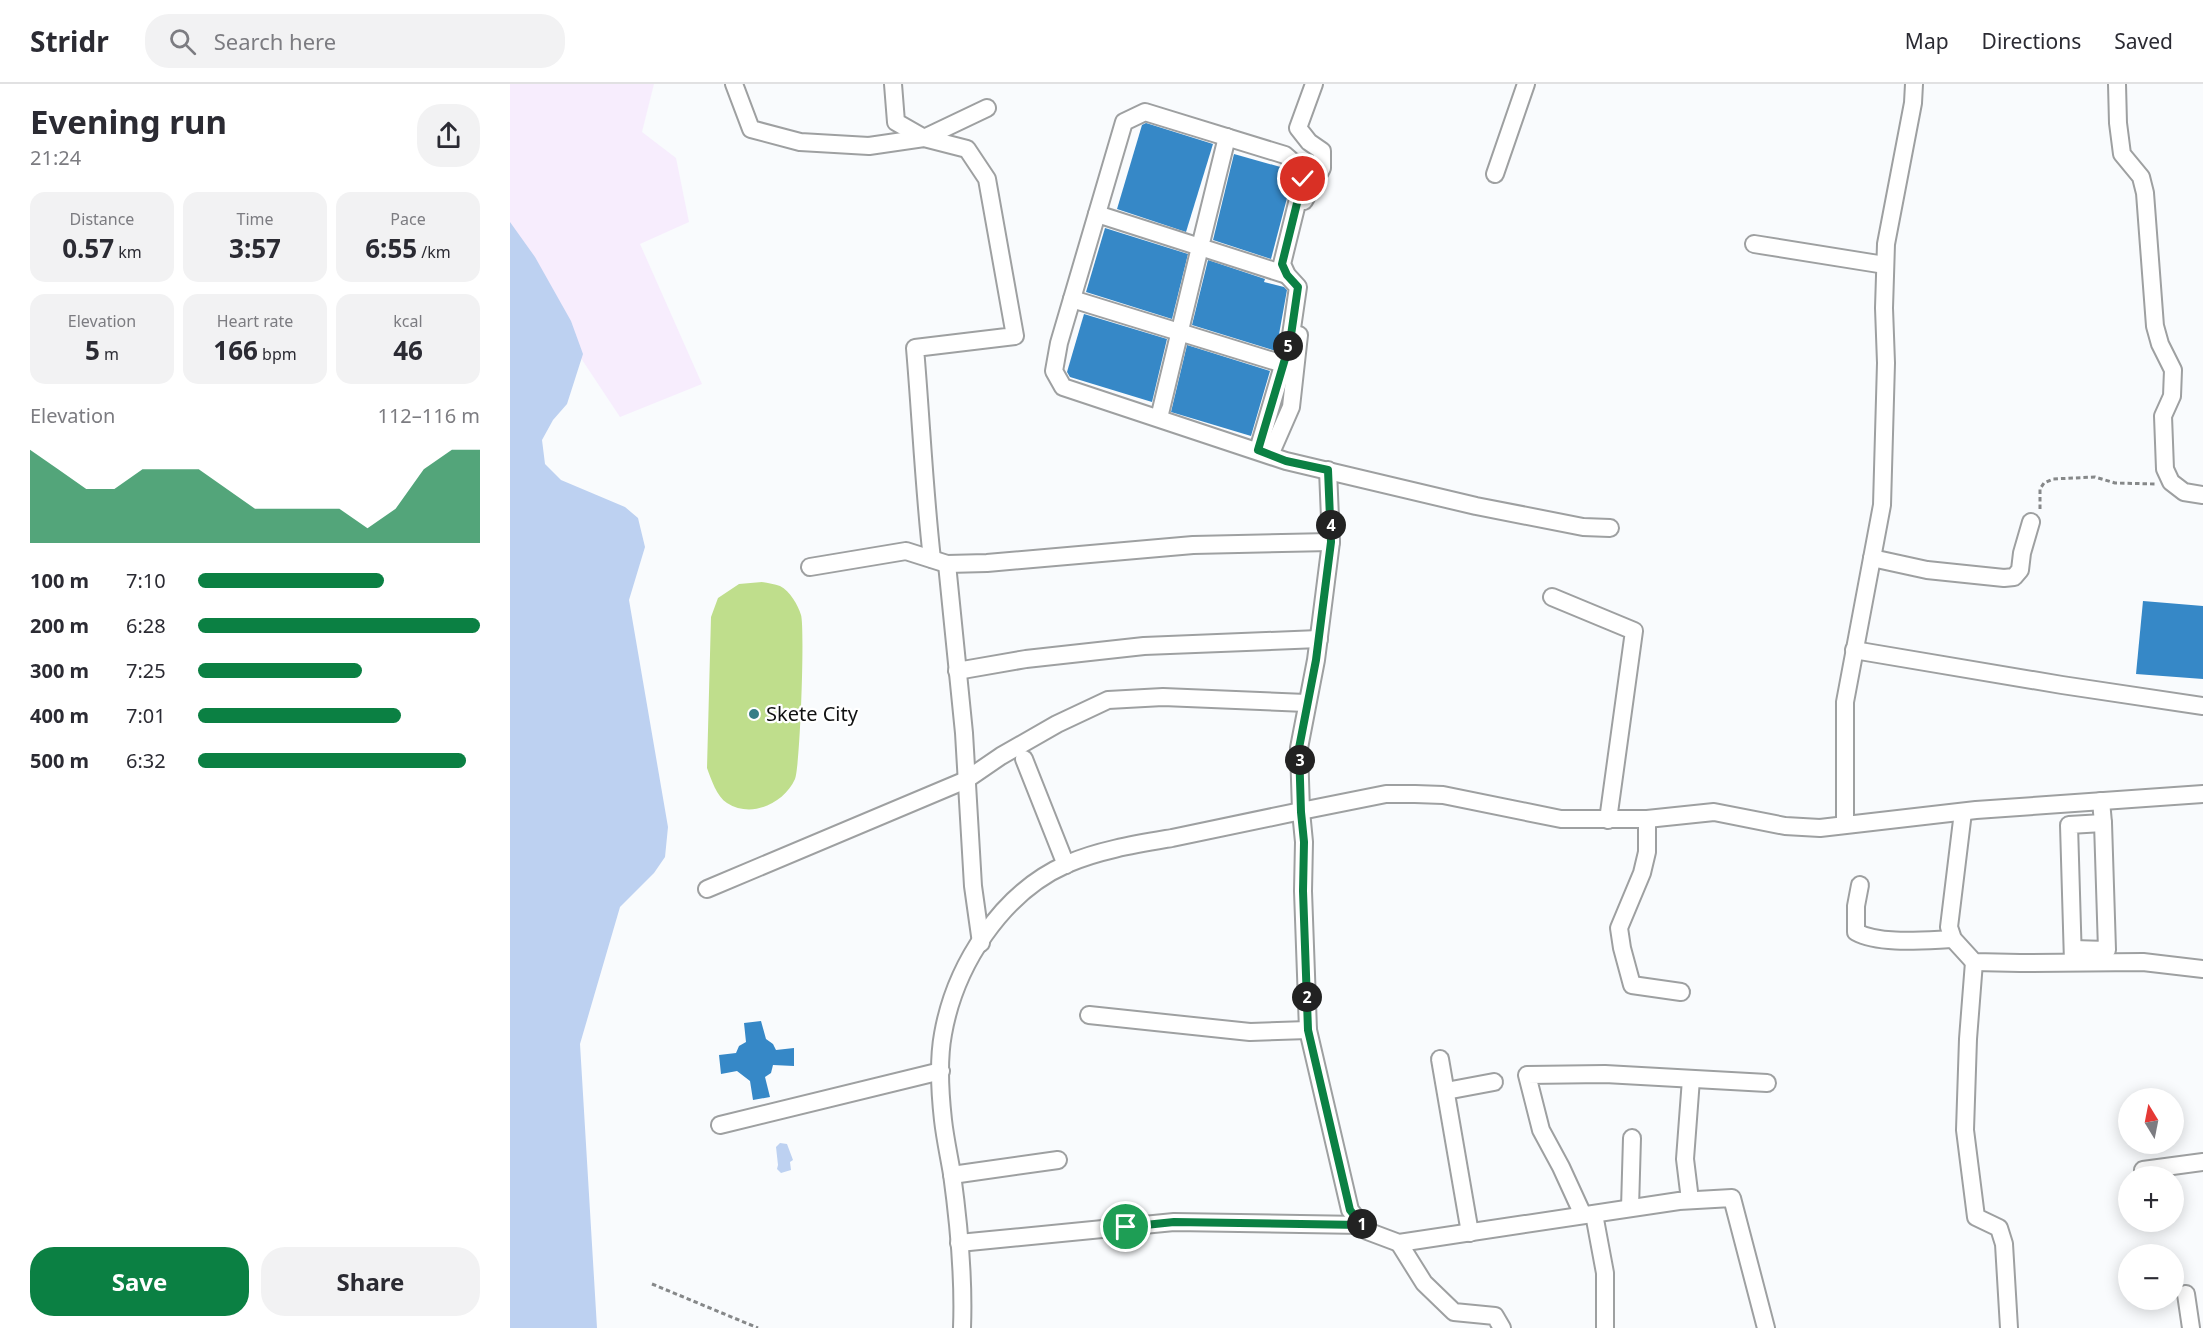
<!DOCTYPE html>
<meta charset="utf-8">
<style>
body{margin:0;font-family:"Noto Sans",sans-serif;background:#f2f2f3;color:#2b2b33;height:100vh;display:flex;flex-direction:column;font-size:22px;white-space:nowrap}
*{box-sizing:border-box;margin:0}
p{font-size:20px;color:#7c7c81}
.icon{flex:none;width:33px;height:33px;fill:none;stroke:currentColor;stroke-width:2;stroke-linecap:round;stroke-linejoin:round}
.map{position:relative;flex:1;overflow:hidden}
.side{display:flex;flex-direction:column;background:#fff;width:510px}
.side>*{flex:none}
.needle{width:39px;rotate:350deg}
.buttons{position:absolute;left:1608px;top:1004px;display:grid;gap:12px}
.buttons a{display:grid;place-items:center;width:66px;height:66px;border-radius:50%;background:#fff;box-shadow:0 3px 15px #0003;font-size:30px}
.pin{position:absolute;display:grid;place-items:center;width:51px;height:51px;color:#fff;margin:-26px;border:3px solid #fff;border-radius:50%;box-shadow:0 2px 6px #0007}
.km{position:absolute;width:30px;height:30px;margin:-15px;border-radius:50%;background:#222;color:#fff;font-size:16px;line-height:30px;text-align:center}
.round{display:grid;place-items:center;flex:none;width:63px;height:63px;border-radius:24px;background:#f2f2f3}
.head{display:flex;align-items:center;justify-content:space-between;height:102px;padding:0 30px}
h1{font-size:33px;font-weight:700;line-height:45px}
.metrics{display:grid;grid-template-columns:repeat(3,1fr);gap:9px;height:102px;padding:6px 30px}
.metrics div{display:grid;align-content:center;border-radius:15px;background:#f2f2f3;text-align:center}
.metrics b{font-size:26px;font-weight:700}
.metrics small{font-size:16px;font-weight:400}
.metrics p{font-size:16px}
.chart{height:168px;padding:12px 30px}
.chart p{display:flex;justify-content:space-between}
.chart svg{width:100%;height:108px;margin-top:6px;fill:#0b8043;opacity:.7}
.primary-button{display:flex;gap:12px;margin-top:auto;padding:12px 30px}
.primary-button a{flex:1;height:69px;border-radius:24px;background:#0b8043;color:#fff;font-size:24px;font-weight:700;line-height:69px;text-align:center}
.primary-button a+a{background:#f2f2f3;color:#2b2b33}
ul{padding:0 30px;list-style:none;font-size:20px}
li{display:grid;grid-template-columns:96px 72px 1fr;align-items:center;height:45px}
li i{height:15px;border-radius:8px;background:#0b8043}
header{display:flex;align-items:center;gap:36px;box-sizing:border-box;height:84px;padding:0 30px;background:#fff;border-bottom:2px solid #e1e1e2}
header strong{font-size:28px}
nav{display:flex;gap:33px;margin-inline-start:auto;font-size:21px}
.search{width:420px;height:54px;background:#f2f2f3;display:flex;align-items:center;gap:15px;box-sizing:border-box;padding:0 21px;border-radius:24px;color:#7c7c81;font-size:22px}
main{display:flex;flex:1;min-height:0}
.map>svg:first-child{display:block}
</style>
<header>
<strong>Stridr</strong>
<div class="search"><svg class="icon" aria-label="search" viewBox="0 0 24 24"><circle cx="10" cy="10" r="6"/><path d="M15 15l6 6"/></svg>Search here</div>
<nav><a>Map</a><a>Directions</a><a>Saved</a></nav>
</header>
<main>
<section class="side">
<div class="head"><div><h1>Evening run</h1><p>21:24</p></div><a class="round"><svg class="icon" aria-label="share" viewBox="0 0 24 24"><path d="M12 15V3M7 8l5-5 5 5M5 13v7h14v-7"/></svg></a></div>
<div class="metrics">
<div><p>Distance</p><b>0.57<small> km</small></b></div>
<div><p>Time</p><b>3:57</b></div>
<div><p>Pace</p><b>6:55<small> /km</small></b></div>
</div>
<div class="metrics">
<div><p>Elevation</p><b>5<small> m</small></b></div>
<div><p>Heart rate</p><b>166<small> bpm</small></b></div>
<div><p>kcal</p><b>46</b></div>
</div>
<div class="chart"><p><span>Elevation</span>112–116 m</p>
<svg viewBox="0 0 160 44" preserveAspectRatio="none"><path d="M0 44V6L10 14L20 22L30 22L40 14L50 14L60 14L70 22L80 30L90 30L100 30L110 30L120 38L130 30L140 14L150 6L160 6V44z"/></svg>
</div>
<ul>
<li><b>100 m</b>7:10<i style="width:66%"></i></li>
<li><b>200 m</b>6:28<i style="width:100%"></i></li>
<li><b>300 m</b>7:25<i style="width:58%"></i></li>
<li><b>400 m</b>7:01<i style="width:72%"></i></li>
<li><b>500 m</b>6:32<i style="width:95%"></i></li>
</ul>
<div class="primary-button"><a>Save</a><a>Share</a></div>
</section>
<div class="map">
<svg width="1693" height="1244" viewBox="0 0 1693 1244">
<rect width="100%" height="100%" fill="#f9fbfd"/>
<polygon fill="#f7edfd" points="0,0 144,0 132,48 166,74 179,138 130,160 192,300 110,333 0,167"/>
<path fill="#bfde8c" d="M252,498c6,1 13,2 18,4 10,5 18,19 21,29 4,13 -1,152 -6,164 -11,24 -43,40 -68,24 -10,-6 -16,-24 -20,-35l4,-151 7,-19 21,-14z"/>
<g fill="#bdd1f1">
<polygon points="0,138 25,173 61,237 73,270 57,320 43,336 32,356 35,380 51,396 115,423 128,434 135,463 119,516 158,743 155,773 144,789 110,823 70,960 87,1244 0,1244"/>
<polygon points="270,1059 277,1060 283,1076 280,1078 281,1086 271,1089 267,1085 268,1081 266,1063"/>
</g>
<g fill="#3688c7">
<polygon points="636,39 703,60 676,148 607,125 632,41"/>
<polygon points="724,70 774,84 780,89 782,95 761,175 703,156"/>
<polygon points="595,144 678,170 662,235 576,208"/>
<polygon points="698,176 755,195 754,198 774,203 777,206 766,267 682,241"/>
<polygon points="574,230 657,255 642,318 560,293 557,288"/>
<polygon points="677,261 760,287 741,352 661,328"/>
<polygon points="1633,517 1693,522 1693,595 1626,590"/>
<polygon points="251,937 256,955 263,960 266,966 284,964 284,982 263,981 261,989 255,993 260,1013 243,1016 240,997 227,987 211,990 209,971 226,969 229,962 236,958 234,939"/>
</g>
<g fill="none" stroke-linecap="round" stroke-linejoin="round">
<g stroke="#9ea0a1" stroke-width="20">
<g id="minor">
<path d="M224,0l17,45 49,13 69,4 55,-8 43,11 20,30 28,157 -100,12c6,70 9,141 17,211"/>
<polyline points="383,0 386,38 414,54 477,24"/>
<polyline points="1607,0 1608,39 1612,70 1631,93 1635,109 1645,242 1650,260 1663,286 1662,312 1653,332 1655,385 1661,398 1674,408 1693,411"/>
<polyline points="717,53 690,163 777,191"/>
<polyline points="985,90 1016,0"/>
<polyline points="794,117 812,84 812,67 799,58 788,44 804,0"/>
<polyline points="587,130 690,163 649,334"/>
<polyline points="1244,160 1375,181"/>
<polyline points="562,215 773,280"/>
<polyline points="748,366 780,258 788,203 777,191 772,180 793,95 789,83 775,71 635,28 614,38 549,259 544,287 553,303 776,377 966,422 1073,443 1100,444"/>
<polyline points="760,371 781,323 789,251"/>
<polyline points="818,386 821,458 806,576 789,664 791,727 876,710 905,710 933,711 1051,735 1137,735 1204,728 1275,742 1310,744 1466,726 1693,710"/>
<polyline points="1362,474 1417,486 1494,494 1504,493 1510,486 1512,469 1521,438"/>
<polyline points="437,480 454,649 463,802 471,859"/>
<polyline points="300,483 396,467 437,480 477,479 683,461 821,458"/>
<polyline points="1042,513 1124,547 1098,736"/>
<polyline points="1344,566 1552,601 1693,622"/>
<polyline points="447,587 516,575 634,562 809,555"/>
<polyline points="514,675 556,781"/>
<polyline points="1453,728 1439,843 1443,855 1464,878 1510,879 1633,878 1693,885"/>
<polyline points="1137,735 1137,768 1132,789 1109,844 1112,864 1122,901 1171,908"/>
<polyline points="1335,740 1335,618 1372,421 1376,279 1374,224 1376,160 1403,19 1404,0"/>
<path d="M1350,801l-4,21v26c24,13 70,8 97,7"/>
<polyline points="197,805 456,696 491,672 547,640 598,616 653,613 796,619"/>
<polyline points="1563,865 1597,866 1593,739"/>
<polyline points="1464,878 1458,955 1455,1046 1466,1133 1489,1144 1494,1160 1499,1244"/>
<polyline points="1563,878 1559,741 1593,739 1591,717"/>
<polyline points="579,931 740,948 798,946"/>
<polyline points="930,975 960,1149"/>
<polyline points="936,1007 984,998"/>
<polyline points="210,1041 431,987"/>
<polyline points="1633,1086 1693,1078"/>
<polyline points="442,1091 548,1076"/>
<polyline points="1180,1116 1175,1075 1181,995"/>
<polyline points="1120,1124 1122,1054"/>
<polyline points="1084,1130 1095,1189 1095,1244"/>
<polyline points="1073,1131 1051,1083 1031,1046 1017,991 1095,990 1257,999"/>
<polyline points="449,1159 664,1138 852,1141"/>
<polyline points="889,1159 914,1199 944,1228 985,1232 992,1244"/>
<polyline points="1676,1210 1681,1244"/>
<path d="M452,1244c2,-51 -3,-103 -10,-154 -3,-18 -7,-36 -9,-54 -3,-27 -5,-59 0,-86 12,-68 58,-141 124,-170 32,-14 70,-20 105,-26 43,-9 86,-18 129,-27l3,31 -1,49 5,139 42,180 17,21 32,12 280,-42 53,-3 34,130"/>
</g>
</g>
<g stroke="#868889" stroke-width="3" stroke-dasharray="4.5 3" stroke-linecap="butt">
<polyline points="1530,425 1530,405 1534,399 1543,395 1585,393 1605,399 1645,400"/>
<polyline points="142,1200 248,1244"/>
</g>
<use href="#minor" stroke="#fff" stroke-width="16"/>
</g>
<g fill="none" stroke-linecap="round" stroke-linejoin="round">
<g stroke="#fff" stroke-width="12">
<polyline id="route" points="616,1143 664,1138 852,1141 840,1126 798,946 793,807 794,758 791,728 789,664 806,576 821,458 818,386 776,377 748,366 780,258 788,203 777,191 772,180 793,95"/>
</g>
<use href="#route" stroke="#0b8043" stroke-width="8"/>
</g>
<circle fill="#367e85" stroke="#fff" stroke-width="2" cx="244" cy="630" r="6"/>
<g text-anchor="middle" stroke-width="4.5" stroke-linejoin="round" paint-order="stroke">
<g font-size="20" fill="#101112" stroke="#fff" text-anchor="start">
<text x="256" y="637">Skete City</text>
</g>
</g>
</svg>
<div class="buttons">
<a><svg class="needle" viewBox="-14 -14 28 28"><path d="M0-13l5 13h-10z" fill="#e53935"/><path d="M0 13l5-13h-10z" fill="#7c7c81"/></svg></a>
<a>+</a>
<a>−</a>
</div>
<div class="pin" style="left:616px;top:1143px;background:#1e9e55"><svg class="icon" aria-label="arrive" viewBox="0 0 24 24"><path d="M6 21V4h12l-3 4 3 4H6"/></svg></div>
<div class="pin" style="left:793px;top:95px;background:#d93025"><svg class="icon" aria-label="check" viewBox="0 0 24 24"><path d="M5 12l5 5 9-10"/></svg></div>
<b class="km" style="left:852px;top:1140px">1</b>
<b class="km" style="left:797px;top:913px">2</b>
<b class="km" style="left:790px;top:676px">3</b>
<b class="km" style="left:821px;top:441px">4</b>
<b class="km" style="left:778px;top:262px">5</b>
</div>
</main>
